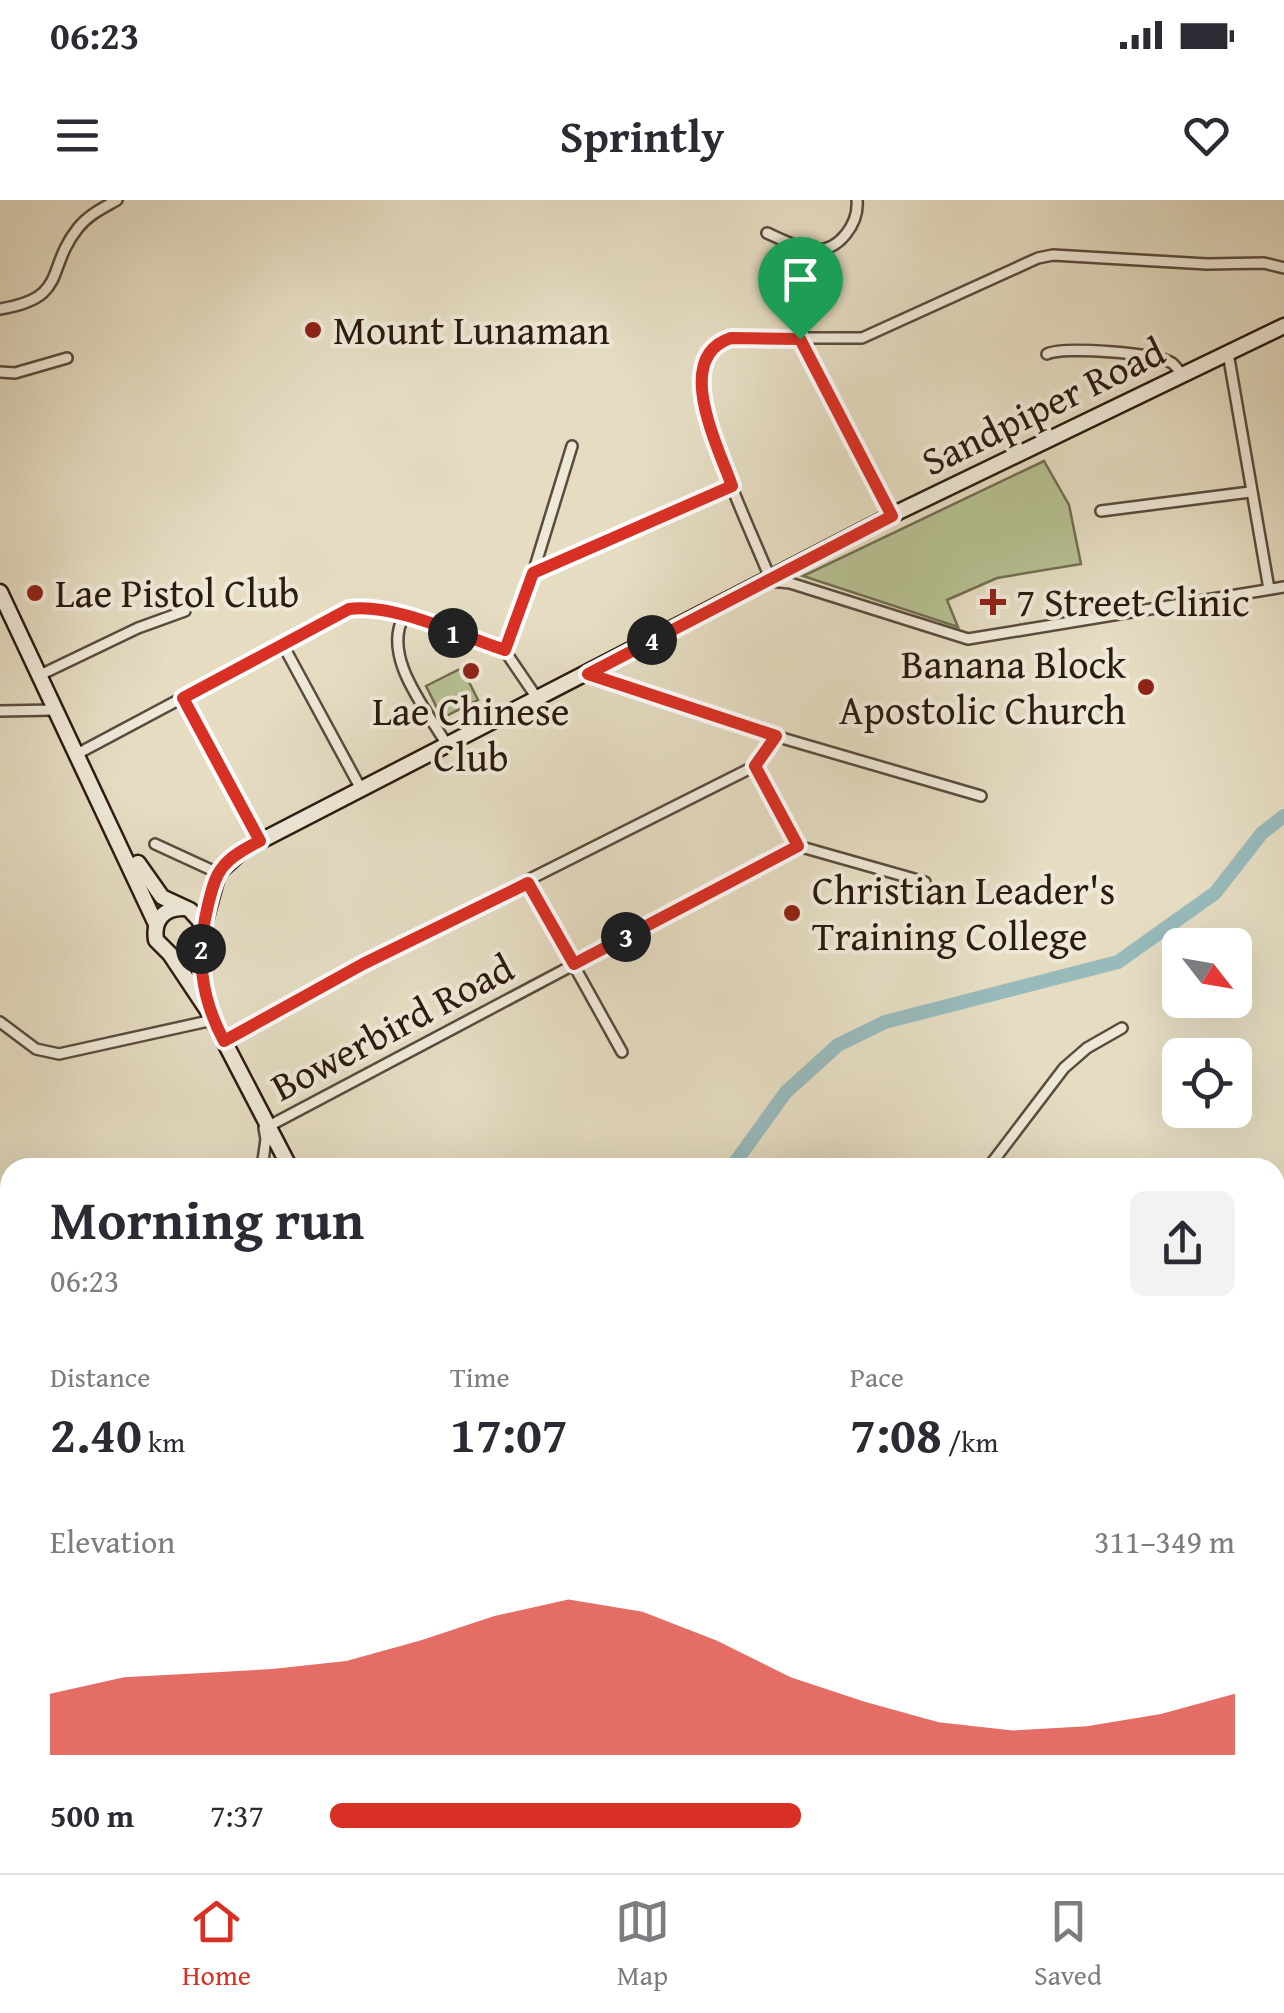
<!DOCTYPE html>
<meta charset="utf-8">
<style>
body{margin:0;font-family:"Gentium Book Plus",serif;background:#f2f2f3;color:#2b2b33;height:100vh;display:flex;flex-direction:column;font-size:38px;white-space:nowrap}
*{box-sizing:border-box;margin:0}
p{font-size:32px;color:#7c7c81}
.icon{flex:none;width:55px;height:55px;fill:none;stroke:currentColor;stroke-width:2;stroke-linecap:round;stroke-linejoin:round}
.map{position:relative;flex:1;overflow:hidden}
.panel{position:absolute;left:0px;top:958px;width:1285px;height:718px;display:flex;flex-direction:column;background:#fff;border-radius:30px 30px 0 0;box-shadow:0 10px 40px #0002}
.panel>*{flex:none}
.needle{width:65px;rotate:121deg}
.buttons{position:absolute;left:1162px;top:728px;display:grid;gap:20px}
.buttons a{display:grid;place-items:center;width:90px;height:90px;border-radius:15px;background:#fff;box-shadow:0 10px 40px #0002;font-size:50px}
.pin{position:absolute;display:grid;place-items:center;width:85px;height:85px;color:#fff;margin:-102px -42px;border-radius:50% 50% 50% 0;rotate:-45deg;box-shadow:0 0 10px #0007}
.pin .icon{rotate:45deg}
.km{position:absolute;width:50px;height:50px;margin:-25px;border-radius:50%;background:#222;color:#fff;font-size:28px;line-height:50px;text-align:center}
.round{display:grid;place-items:center;flex:none;width:105px;height:105px;border-radius:15px;background:#f2f2f3}
.head{display:flex;align-items:center;justify-content:space-between;height:170px;padding:0 50px}
h1{font-size:55px;font-weight:600;line-height:75px}
.figures{display:grid;grid-template-columns:repeat(3,1fr);gap:15px;height:170px;padding:10px 50px}
.figures div{display:grid;align-content:center}
.figures b{font-size:50px;font-weight:600}
.figures small{font-size:28px;font-weight:400}
.figures p{font-size:28px}
.chart{height:280px;padding:20px 50px}
.chart p{display:flex;justify-content:space-between}
.chart svg{width:100%;height:180px;margin-top:10px;fill:#d93025;opacity:.7}
ul{padding:0 50px;list-style:none;font-size:32px}
li{display:grid;grid-template-columns:160px 120px 1fr;align-items:center;height:75px}
li i{height:25px;border-radius:12px;background:#d93025}
.status{display:flex;justify-content:space-between;align-items:center;height:70px;padding:0 50px;background:#fff;direction:ltr}
.status svg{height:28px;fill:currentColor}
header{display:flex;justify-content:space-between;align-items:center;height:130px;padding:0 50px;background:#fff;font-size:45px;font-weight:600}
.tab-bar{display:flex;justify-content:space-around;align-items:center;height:140px;border-top:2px solid #e1e1e2;background:#fff;font-size:28px;color:#7c7c81}
.tab-bar a{display:grid;justify-items:center;gap:5px}
.tab-bar .current{color:#d93025}
.map>svg:first-child{display:block}
</style>
<div class="status"><b>06:23</b><svg viewBox="0 0 49 12"><path d="M0 12V9h3v3zM5 12V6h3v6zM10 12V3h3v9zM15 12V0h3v12zM26 1h20v11H26zM47 4h2v5h-2z"/></svg></div>
<header><svg class="icon" aria-label="menu" viewBox="0 0 24 24"><path d="M4 6h16M4 12h16M4 18h16"/></svg>Sprintly<svg class="icon" aria-label="heart" viewBox="0 0 24 24"><path d="M12 20l-8-8c-3-5 5-10 8-4 3-6 11-1 8 4z"/></svg></header>
<div class="map">
<svg width="1284" height="1673" viewBox="0 0 1284 1673">
<rect width="100%" height="100%" fill="#e5dcc2"/>
<filter id="stains"><feTurbulence type="fractalNoise" baseFrequency=".002" numOctaves="4"/><feColorMatrix values="0 0 0 0 .2 0 0 0 0 .09 0 0 0 0 .02 0 0 0 .5 -.17"/></filter>
<radialGradient id="worn" r=".72"><stop offset=".6" stop-color="#630" stop-opacity="0"/><stop offset="1" stop-color="#630" stop-opacity=".3"/></radialGradient>
<g fill="#b6c092" stroke="#716e51" stroke-width="2.5">
<polygon points="1044,261 1069,305 1081,364 997,378 947,400 958,427 803,376"/>
<polygon points="462,468 478,500 442,518 426,486"/>
</g>
<g fill="none" stroke-linecap="round" stroke-linejoin="round">
<g stroke="#98babb" stroke-width="14">
<polyline points="731,968 786,892 838,845 885,822 1118,762 1215,693 1262,633 1284,616"/>
<polyline points="0,1034 10,1032"/>
</g>
<g stroke="#5a4b3c" stroke-width="14">
<g id="street">
<path d="M767,33c14,6 31,16 47,17 26,1 45,-27 43,-50"/>
<path d="M0,109c69,-11 45,-40 78,-81 10,-13 25,-20 39,-28"/>
<polyline points="801,139 892,315"/>
<polyline points="1228,153 1269,389"/>
<path d="M1047,154c17,-8 109,-1 125,9 4,3 7,8 10,12"/>
<polyline points="0,172 15,173 67,158"/>
<polyline points="1101,311 1250,292"/>
<polyline points="533,373 732,286"/>
<path d="M770,378c-18,-45 -75,-164 -70,-208 2,-17 17,-28 31,-32h131l176,-80 15,-3 154,9 57,-1 20,5"/>
<polyline points="770,381 790,383 968,439 1284,387"/>
<path d="M404,416c-23,41 23,94 43,129"/>
<polyline points="283,445 361,589"/>
<polyline points="505,451 533,373 572,246"/>
<polyline points="588,474 775,536 981,596"/>
<polyline points="38,476 138,428 185,411"/>
<polyline points="183,498 260,641"/>
<polyline points="0,511 54,510"/>
<polyline points="77,554 349,409 374,409 404,416 505,451 537,498"/>
<polyline points="755,566 798,646"/>
<polyline points="155,644 218,673"/>
<polyline points="528,683 622,852"/>
<polyline points="0,822 36,849 59,854 213,820"/>
<polyline points="224,841 363,763 755,566 775,536"/>
<polyline points="269,926 798,646 925,682"/>
<polyline points="262,968 266,939 264,928"/>
<polyline points="988,968 1064,868 1087,848 1122,828"/>
<polyline points="0,1121 10,1128"/>
<polyline points="1275,1151 1284,1151"/>
<polyline points="0,1224 10,1231"/>
<polyline points="0,1271 10,1240"/>
<polyline points="1275,1471 1284,1462"/>
<polyline points="1275,1646 1284,1656"/>
<polyline points="171,1673 173,1665"/>
<polyline points="372,1673 375,1665"/>
<polyline points="802,1673 818,1665"/>
</g>
</g>
<g stroke="#2c1b10" stroke-width="19">
<g id="secondary">
<polyline points="0,392 156,724"/>
<polyline points="138,663 162,697 190,710 200,721 203,734 199,762 208,805"/>
<path d="M183,708c-20,0 -30,13 -27,32l14,14 40,60 80,154"/>
<polyline points="203,728 218,673 243,650 892,315 1284,126"/>
<polyline points="1275,1488 1284,1487"/>
<polyline points="881,1665 885,1673"/>
</g>
</g>
<use href="#street" stroke="#eee8d7" stroke-width="9"/>
<use href="#secondary" stroke="#eee8d7" stroke-width="14"/>
</g>
<g fill="none" stroke-linecap="round" stroke-linejoin="round">
<g stroke="#fff" stroke-width="20">
<path id="route" d="M731,138l69,1 92,177 -304,158 188,62 -21,30 43,80 -224,118 -46,-81 -165,81 -139,77c-24,-45 -28,-86 -16,-136 3,-12 6,-27 14,-37 9,-12 24,-20 38,-27l-77,-143 166,-89c46,-6 112,27 156,41l28,-77 199,-87c-14,-40 -60,-129 -1,-148z"/>
</g>
<use href="#route" stroke="#d93025" stroke-width="12"/>
</g>
<g fill="#8f2418" stroke="#eee8d7" stroke-width="4">
<circle cx="313" cy="130" r="10"/>
<circle cx="35" cy="393" r="10"/>
<path d="M988 387h10v10h10v10h-10v10h-10v-10h-10v-10h10z"/>
<circle cx="471" cy="471" r="10"/>
<circle cx="1146" cy="487" r="10"/>
<circle cx="792" cy="713" r="10"/>
</g>
<g text-anchor="middle" stroke-width="8" stroke-linejoin="round" paint-order="stroke">
<g font-size="40" fill="#2c1b10" stroke="#eee8d7" text-anchor="start">
<text x="333" y="144">Mount Lunaman</text>
<text x="55" y="407">Lae Pistol Club</text>
<text x="1016" y="416">7 Street Clinic</text>
<text x="1126" y="478" text-anchor="end">Banana Block<tspan x="1126" dy="46">Apostolic Church</tspan></text>
<text x="471" y="525" text-anchor="middle">Lae Chinese<tspan x="471" dy="46">Club</tspan></text>
<text x="812" y="704">Christian Leader's<tspan x="812" dy="46">Training College</tspan></text>
</g>
<g font-size="40" fill="#2c1b10" stroke="#eee8d7">
<text transform="translate(1043 206) rotate(-26)" y="14">Sandpiper Road</text>
<text transform="translate(392 827) rotate(-28)" y="14">Bowerbird Road</text>
</g>
</g>
<rect width="100%" height="100%" filter="url(#stains)"/>
<rect width="100%" height="100%" fill="url(#worn)"/>
</svg>
<div class="buttons">
<a><svg class="needle" viewBox="-14 -14 28 28"><path d="M0-13l5 13h-10z" fill="#e53935"/><path d="M0 13l5-13h-10z" fill="#7c7c81"/></svg></a>
<a><svg class="icon" aria-label="locate" viewBox="0 0 24 24"><circle cx="12" cy="12" r="6"/><path d="M12 2v4M12 18v4M2 12h4M18 12h4"/></svg></a>
</div>
<div class="pin" style="left:800px;top:139px;background:#1e9e55"><svg class="icon" aria-label="arrive" viewBox="0 0 24 24"><path d="M6 21V4h12l-3 4 3 4H6"/></svg></div>
<b class="km" style="left:453px;top:433px">1</b>
<b class="km" style="left:201px;top:749px">2</b>
<b class="km" style="left:626px;top:737px">3</b>
<b class="km" style="left:652px;top:440px">4</b>
<section class="panel">
<div class="head"><div><h1>Morning run</h1><p>06:23</p></div><a class="round"><svg class="icon" aria-label="share" viewBox="0 0 24 24"><path d="M12 15V3M7 8l5-5 5 5M5 13v7h14v-7"/></svg></a></div>
<div class="figures">
<div><p>Distance</p><b>2.40<small> km</small></b></div>
<div><p>Time</p><b>17:07</b></div>
<div><p>Pace</p><b>7:08<small> /km</small></b></div>
</div>
<div class="chart"><p><span>Elevation</span>311–349 m</p>
<svg viewBox="0 0 160 44" preserveAspectRatio="none"><path d="M0 44V29L10 25L20 24L30 23L40 21L50 16L60 10L70 6L80 9L90 16L100 25L110 31L120 36L130 38L140 37L150 34L160 29V44z"/></svg>
</div>
<ul>
<li><b>500 m</b>7:37<i style="width:52%"></i></li>
</ul>
</section>
</div>
<nav class="tab-bar">
<a class="current"><svg class="icon" aria-label="home" viewBox="0 0 24 24"><path d="M3 11l9-7 9 7M6 9v11h12V9"/></svg>Home</a>
<a><svg class="icon" aria-label="map" viewBox="0 0 24 24"><path d="M3 6l6-2 6 2 6-2v14l-6 2-6-2-6 2zM9 4v14M15 6v14"/></svg>Map</a>
<a><svg class="icon" aria-label="saved" viewBox="0 0 24 24"><path d="M7 4h10v16l-5-4-5 4z"/></svg>Saved</a>
</nav>
